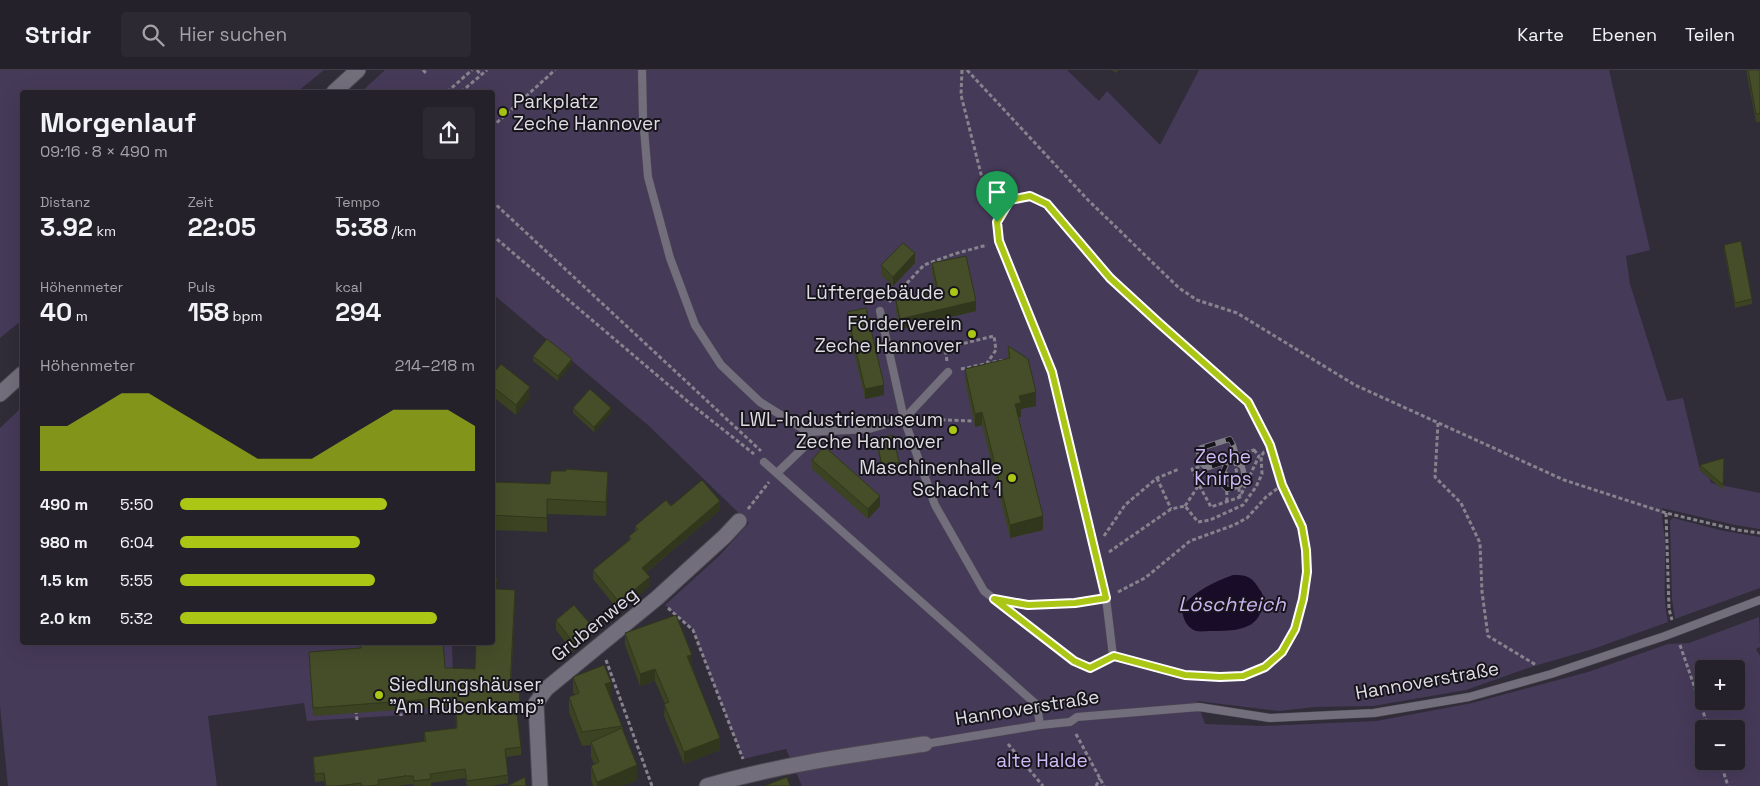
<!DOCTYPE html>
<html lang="de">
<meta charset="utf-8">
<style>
body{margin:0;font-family:"Space Grotesk",sans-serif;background:#2c2932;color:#f1f3f6;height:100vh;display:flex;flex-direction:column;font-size:19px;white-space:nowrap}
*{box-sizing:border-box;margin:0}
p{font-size:16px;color:#a3a3a8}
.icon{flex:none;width:28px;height:28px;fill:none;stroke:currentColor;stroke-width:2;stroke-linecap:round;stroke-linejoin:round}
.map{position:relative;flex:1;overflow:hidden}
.panel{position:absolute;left:20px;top:20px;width:475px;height:555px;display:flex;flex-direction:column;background:#24212a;border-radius:5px;box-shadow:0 5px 20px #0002,0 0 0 1px #413e47}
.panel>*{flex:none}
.controls{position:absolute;left:1695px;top:590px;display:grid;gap:10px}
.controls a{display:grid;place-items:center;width:50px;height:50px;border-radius:5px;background:#24212a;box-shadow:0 5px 20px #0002,0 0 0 1px #413e47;font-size:25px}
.pin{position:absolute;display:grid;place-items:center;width:42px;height:42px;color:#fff;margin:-51px -21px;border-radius:50% 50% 50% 0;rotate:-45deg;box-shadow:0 0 5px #0007}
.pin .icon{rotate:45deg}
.round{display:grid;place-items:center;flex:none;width:52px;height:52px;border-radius:5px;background:#2c2932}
.headline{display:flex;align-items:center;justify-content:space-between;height:85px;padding:0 20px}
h1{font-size:28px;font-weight:800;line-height:38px}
.figures{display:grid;grid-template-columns:repeat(3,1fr);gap:8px;height:85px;padding:5px 20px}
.figures div{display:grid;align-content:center}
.figures b{font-size:25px;font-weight:800}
.figures small{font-size:14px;font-weight:400}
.figures p{font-size:14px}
.chart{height:140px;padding:10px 20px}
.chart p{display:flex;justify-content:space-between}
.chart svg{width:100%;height:90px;margin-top:5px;fill:#abc614;opacity:.7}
ul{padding:0 20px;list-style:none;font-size:16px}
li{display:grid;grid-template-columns:80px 60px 1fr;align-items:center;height:38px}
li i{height:12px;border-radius:6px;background:#abc614}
header{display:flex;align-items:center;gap:30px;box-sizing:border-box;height:70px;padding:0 25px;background:#24212a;border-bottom:1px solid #413e47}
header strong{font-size:24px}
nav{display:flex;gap:28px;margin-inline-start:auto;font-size:18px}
.search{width:350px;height:45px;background:#2c2932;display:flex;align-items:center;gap:12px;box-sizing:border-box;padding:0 18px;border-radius:5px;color:#a3a3a8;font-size:19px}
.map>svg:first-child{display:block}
</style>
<header>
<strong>Stridr</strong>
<div class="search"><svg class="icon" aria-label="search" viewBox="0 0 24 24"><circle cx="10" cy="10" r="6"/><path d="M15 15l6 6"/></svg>Hier suchen</div>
<nav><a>Karte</a><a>Ebenen</a><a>Teilen</a></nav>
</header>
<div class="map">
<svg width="1760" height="716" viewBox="0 0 1760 716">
<rect width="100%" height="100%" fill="#302c38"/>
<g fill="#463a59" fill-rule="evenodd">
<polygon points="0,0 324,0 297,22 22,22 22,250 0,268"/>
<path d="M385,0h682l32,31 8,-10 53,54 39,-75h410l41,180 -24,6 4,28 37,117 16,-3 17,72 10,9 1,4 49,10v36l-25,-4 -73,-17c-1,12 3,23 3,35 1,26 -3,53 3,79l-75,27 -62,18 -65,23 -93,16 -58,1 -36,4 -82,-10 8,23 57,2 114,-5 96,-18 116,-31 80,-28 21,-1 70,-26 1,30 -4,2 4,7v130h-958l-16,-37 -43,10 -50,-129 -28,-25 55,-50 29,-32 -100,-97 -156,-132 -1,-202h-131zM1704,599h32v32h-32zM1704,659h32v32h-32z"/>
<polygon points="22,337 22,572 452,573 454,642 307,651 304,633 208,646 217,716 8,716 0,636 0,358"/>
<polygon points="1673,448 1724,461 1760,467 1760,518 1675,549 1672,529 1670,451"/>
</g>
<path fill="#190c29" d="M1233,505c15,0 19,2 27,15 4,5 3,9 2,15 -2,26 -30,26 -51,26 -4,0 -11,1 -15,0 -11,-4 -14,-15 -14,-25 14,-15 31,-24 51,-31z"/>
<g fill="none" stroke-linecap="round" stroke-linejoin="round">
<g stroke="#4c4852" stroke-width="9">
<g id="service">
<polyline points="642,0 643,47 648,107 670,188 695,255 721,295 760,332 808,362 869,359 904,349 948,302"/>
<polyline points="880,241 904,349 935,435 984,521 1074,591 1090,598 1113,586 1106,528 1052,302 999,171"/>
<polyline points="764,392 1037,635 1040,655"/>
<polyline points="777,403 803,378 808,362"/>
<polyline points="925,674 1040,655 1070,652 1077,647 1199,637 1270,648 1374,643 1469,627 1551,604 1665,566 1760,530"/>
</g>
</g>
<g stroke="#4c4852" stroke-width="17">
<g id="minor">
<polyline points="540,716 536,633 546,619 657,528 725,466 739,451"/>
<path d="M707,716c72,-21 144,-31 218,-42"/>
</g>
</g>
<g stroke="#4c4852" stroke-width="17">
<g id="tertiary">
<polyline points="334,22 358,0"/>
<polyline points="0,324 22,304"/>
</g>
</g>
<g stroke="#86838d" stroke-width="3" stroke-dasharray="4 2.5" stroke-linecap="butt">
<polyline points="423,0 427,4"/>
<polyline points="477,0 481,5"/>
<polyline points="962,0 961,25 983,112 997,151"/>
<polyline points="967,0 1088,130 1179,218 1197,230 1237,243 1355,315 1564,410 1666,443 1738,460 1760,463"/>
<polyline points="447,22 472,0"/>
<polyline points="461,22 487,0"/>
<polyline points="492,57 555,0"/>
<polyline points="492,131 761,381"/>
<polyline points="998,158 997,152 1010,130 1030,126 1047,134 1110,208 1159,253 1220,305 1248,332 1270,375 1282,415 1302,457 1306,480 1307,502 1303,529 1295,559 1282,582 1265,597 1243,606 1220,607 1185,605 1124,588"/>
<polyline points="492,165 692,335 754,384"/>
<polyline points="889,232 924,195 954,184 987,175"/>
<polyline points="947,291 945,278 994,266 996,280 987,293"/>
<polyline points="961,299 1004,290 1004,292"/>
<polyline points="922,349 974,351"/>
<polyline points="1438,353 1435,407 1461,433 1480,473 1482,522 1488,566 1536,595"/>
<polygon points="1254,380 1259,386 1240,427 1211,437 1199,415 1192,399"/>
<polyline points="1235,392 1240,426"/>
<polyline points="1226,395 1227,431"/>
<polyline points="1157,408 1171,439"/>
<polyline points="1185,436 1199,415"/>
<polyline points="748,439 769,412"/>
<polyline points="1666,443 1669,539 1672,550"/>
<polyline points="1104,466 1125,435 1157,408 1179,399"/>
<polyline points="1109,482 1171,439 1185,436 1198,452 1210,450 1243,435 1256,417 1262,404 1261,386 1264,382 1272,379"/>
<polyline points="1118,522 1145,508 1190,471 1234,455 1247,448 1266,427 1282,415"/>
<polyline points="1025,535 1075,533 1093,530"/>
<polyline points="668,538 693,560 743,689"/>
<polyline points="353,572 353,581"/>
<polyline points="1680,575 1709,659"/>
<polyline points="606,590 652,716"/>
<polyline points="401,637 401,646"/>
<polyline points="356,640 357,650"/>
<polyline points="1076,664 1104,716"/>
<polyline points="1008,674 1043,716"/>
<polyline points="1720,691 1728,716"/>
<polyline points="1096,716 1100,708"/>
</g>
<use href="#service" stroke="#736e7b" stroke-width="8"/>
<use href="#minor" stroke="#736e7b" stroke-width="15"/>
<use href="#tertiary" stroke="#736e7b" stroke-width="15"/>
<g stroke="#817d87" stroke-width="5.5">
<g id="rail">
<path d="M1233,375l-3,-6 -29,9c-5,8 -2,15 6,20l30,-10 -4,-14"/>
<path d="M1226,395l-6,13 2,6 5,5c17,-2 20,-8 15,-23l-7,-4"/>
</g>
</g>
<use href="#rail" stroke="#17151b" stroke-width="4" stroke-dasharray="11" stroke-linecap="butt"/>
</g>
<g fill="#3b4322">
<polygon points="1111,0 1118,0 1117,3"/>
<polygon points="1746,0 1760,0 1760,52 1756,52"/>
<polygon points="1724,175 1752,229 1752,234 1735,238 1724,180"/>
<polygon points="915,193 893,216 881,205 881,195"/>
<polygon points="932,193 976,241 900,259 896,241 896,231 936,221 932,203"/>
<polygon points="847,242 884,325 865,329 847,252"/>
<polygon points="1008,276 1036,336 1021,339 1021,347 1018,347 1043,460 1010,468 982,355 975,357 965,312 965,299 1008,289"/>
<polygon points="533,286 572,294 558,311 533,291"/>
<polygon points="492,305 530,327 516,345 492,326"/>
<polygon points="573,338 611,343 594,362 573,343"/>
<polygon points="876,369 899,392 899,397 882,400 876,374"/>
<polygon points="1724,388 1723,420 1700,400 1700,395"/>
<polygon points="812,390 880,436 868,449 812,399"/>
<polygon points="492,412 608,416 606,446 547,444 547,462 492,460"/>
<polygon points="671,436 720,440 646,503 650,516 619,541 593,509 593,500 629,470 629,466 635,462 635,456"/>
<polygon points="497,519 515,528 511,617 519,616 520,644 517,644 521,677 521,685 506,687 508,705 508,713 491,716 467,716 465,708 431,713 431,716 413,716 413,714 406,715 405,714 405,715 398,716 325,716 324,711 315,712 313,695 313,687 424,671 424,662 456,658 455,636 313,646 309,582 445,598 475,599"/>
<polygon points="556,550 592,566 573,582 556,560"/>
<polygon points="625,563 692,596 720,680 684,694 664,646 665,634 655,611 640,616 625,575"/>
<polygon points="573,607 611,627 610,627 622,656 637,710 622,716 593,716 591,710 591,696 594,694 591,687 591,675 582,676 569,642 569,627 574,625 573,622"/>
</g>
<g fill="#30371c">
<polygon points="915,183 915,193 893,216 893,207"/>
<polygon points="976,231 976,241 900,259 900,249"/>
<polygon points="572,289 572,294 558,311 558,306"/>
<polygon points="884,315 884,325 865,329 865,319"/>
<polygon points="530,317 530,327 516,345 516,335"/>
<polygon points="1036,322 1036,336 1021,339 1021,347 1015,348 1015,334 1019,326"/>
<polygon points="611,338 611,343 594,362 594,357"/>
<polygon points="982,342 982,355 975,357 975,344"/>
<polygon points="608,402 608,416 606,446 606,432"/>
<polygon points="880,426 880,436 868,449 868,439"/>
<polygon points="720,431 720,440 642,506 642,498"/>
<polygon points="1043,446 1043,460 1010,468 1010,455"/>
<polygon points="650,507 650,516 619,541 619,532"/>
<polygon points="592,556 592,566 573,582 573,572"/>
<polygon points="692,585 692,596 687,598 687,586"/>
<polygon points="655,599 655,611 640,616 640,604"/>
<polygon points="611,612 611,627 605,629 605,614"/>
<polygon points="720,668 720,680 684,694 684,682"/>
<polygon points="637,695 637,710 622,716 597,716 597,712"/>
</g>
<g fill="#454e28" stroke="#30371c">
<polygon points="1748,0 1760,0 1760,43 1756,44"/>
<polygon points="1741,171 1752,229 1735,233 1724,175"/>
<polygon points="903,173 915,183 893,207 881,195"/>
<polygon points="966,186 976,231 900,249 896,231 938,221 932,193"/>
<polygon points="866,238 884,315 865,319 847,242"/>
<polygon points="547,269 572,289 558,306 533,286"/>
<polygon points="1008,276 1028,289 1036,322 1019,326 1021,333 1015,334 1043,446 1010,455 982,342 975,344 965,299 1010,288"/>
<polygon points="501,294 530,317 516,335 492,316 492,305"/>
<polygon points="590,319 611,338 594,357 573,338"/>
<polygon points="893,365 899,392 882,395 876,369"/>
<polygon points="824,376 880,426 868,439 812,390"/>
<polygon points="1724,388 1723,415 1700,395"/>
<polygon points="566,399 608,402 606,432 547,429 547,448 492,445 492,412 550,414 551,401 566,401"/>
<polygon points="702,410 720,431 642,498 650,507 619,532 593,500 631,469 629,466 638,459 635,456 666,430 671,436"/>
<polygon points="492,508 497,508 496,519 515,520 510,617 519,616 520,635 516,635 521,677 505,679 508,705 467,711 465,699 430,704 431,709 414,711 413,706 406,706 405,705 405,706 378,710 379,715 370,716 361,716 361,713 338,716 326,716 324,703 315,704 313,687 426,671 424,662 457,658 455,627 313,638 309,582 361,578 361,575 422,572 443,572 445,598 475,599 476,572 492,572"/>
<polygon points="574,535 592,556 573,572 556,550"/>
<polygon points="676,545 692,585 687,586 720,668 684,682 664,634 669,632 655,599 640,604 625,563"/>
<polygon points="604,595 611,612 605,614 622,656 582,662 569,627 579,623 573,607"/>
<polygon points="622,658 637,695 597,712 591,696 599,692 591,672"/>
<polygon points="525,707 526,716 507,716"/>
<polygon points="787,707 790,716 764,716"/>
</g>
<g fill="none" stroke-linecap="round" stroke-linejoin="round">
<g stroke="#fff" stroke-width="10">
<polygon id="route" points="1030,126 1047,134 1110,208 1159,253 1248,332 1270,375 1282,415 1302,457 1306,480 1307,502 1303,529 1295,559 1282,582 1265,597 1243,606 1220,607 1185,605 1114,586 1090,598 1074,591 994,529 1028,535 1075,533 1106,528 1052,302 999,171 997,152 1010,130"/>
</g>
<use href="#route" stroke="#abc614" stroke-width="6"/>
</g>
<g fill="#abc614" stroke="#17151b" stroke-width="2">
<circle cx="503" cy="42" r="5"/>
<circle cx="954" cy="222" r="5"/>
<circle cx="972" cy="264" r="5"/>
<circle cx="953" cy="360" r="5"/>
<circle cx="1012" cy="408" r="5"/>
<circle cx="379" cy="625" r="5"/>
</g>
<g text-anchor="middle" stroke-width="4" stroke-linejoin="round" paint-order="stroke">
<g font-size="19" fill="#dfdce4" stroke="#17151b" text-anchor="end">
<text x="513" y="38" text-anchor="start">Parkplatz<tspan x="513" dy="22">Zeche Hannover</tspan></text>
<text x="944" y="229">Lüftergebäude</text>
<text x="962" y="260">Förderverein<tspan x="962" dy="22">Zeche Hannover</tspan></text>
<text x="943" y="356">LWL-Industriemuseum<tspan x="943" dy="22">Zeche Hannover</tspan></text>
<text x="1002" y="404">Maschinenhalle<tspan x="1002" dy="22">Schacht 1</tspan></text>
<text x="389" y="621" text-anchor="start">Siedlungshäuser<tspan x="389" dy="22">"Am Rübenkamp"</tspan></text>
</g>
<g font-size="19" fill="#d0b9f7" stroke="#17151b">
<text x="1223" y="393">Zeche<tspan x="1223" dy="22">Knirps</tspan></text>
<text x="1042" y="697">alte Halde</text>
</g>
<g font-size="19" fill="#dfdce4" stroke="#17151b">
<text transform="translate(594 554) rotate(-39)" y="7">Grubenweg</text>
<text transform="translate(1427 610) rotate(-10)" y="7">Hannoverstraße</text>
<text transform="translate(1027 637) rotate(-9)" y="7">Hannoverstraße</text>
</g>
<g font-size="20" font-style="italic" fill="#ccb5f2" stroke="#17151b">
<text x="1232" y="541">Löschteich</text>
</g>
</g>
</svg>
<div class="controls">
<a>+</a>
<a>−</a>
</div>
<div class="pin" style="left:997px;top:152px;background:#1e9e55"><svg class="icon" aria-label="arrive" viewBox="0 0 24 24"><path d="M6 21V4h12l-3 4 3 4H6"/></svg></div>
<section class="panel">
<div class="headline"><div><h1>Morgenlauf</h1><p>09:16 · 8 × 490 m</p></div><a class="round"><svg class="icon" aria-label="share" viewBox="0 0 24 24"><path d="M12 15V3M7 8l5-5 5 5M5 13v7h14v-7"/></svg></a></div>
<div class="figures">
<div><p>Distanz</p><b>3.92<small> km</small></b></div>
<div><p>Zeit</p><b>22:05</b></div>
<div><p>Tempo</p><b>5:38<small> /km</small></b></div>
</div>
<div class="figures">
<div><p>Höhenmeter</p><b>40<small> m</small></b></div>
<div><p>Puls</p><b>158<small> bpm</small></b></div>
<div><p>kcal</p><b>294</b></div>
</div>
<div class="chart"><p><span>Höhenmeter</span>214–218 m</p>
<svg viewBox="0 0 160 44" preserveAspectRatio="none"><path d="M0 44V22L10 22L20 14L30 6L40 6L50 14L60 22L70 30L80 38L90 38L100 38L110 30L120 22L130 14L140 14L150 14L160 22V44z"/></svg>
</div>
<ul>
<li><b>490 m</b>5:50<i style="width:70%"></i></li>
<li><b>980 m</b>6:04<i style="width:61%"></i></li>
<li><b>1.5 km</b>5:55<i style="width:66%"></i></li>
<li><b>2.0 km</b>5:32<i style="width:87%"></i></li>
</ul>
</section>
</div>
